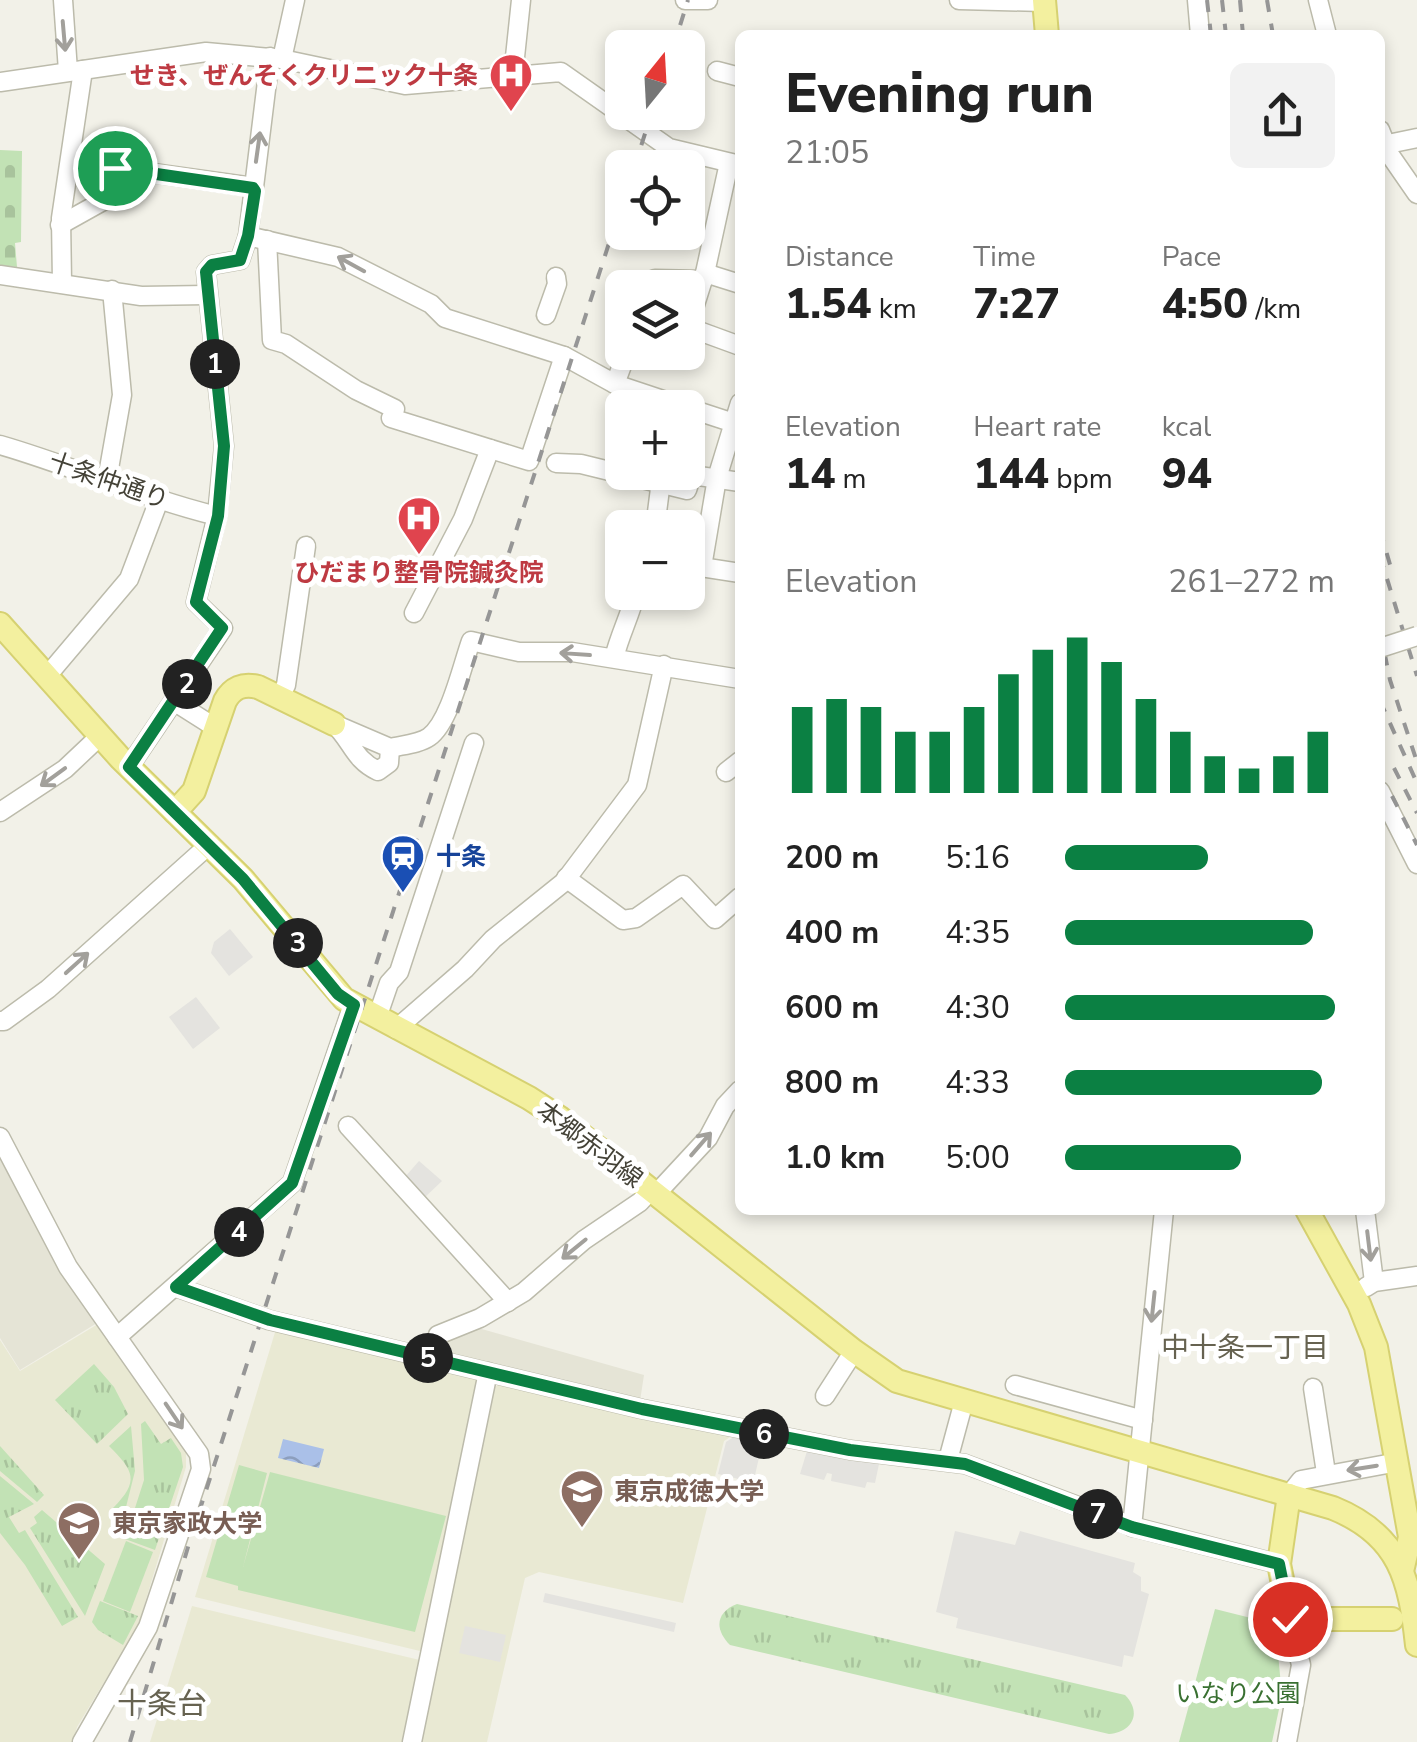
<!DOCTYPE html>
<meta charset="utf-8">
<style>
body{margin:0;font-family:"Nunito Sans","Noto Sans JP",sans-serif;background:#f2f2f2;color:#222;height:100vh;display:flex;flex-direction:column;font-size:38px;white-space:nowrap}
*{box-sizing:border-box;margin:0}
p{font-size:32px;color:#767676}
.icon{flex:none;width:55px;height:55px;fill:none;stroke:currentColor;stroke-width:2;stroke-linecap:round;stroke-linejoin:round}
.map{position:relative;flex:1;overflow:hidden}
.panel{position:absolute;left:735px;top:30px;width:650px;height:1185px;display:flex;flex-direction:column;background:#fff;border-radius:15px;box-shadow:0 5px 15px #0003}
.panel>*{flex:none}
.needle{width:65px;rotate:18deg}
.fabs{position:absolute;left:605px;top:30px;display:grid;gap:20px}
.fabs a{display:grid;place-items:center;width:100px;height:100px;border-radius:15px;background:#fff;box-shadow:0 5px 15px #0003;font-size:50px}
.pin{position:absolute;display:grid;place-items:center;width:85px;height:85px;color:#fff;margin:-42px;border:5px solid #fff;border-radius:50%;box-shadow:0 2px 10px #0007}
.km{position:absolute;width:50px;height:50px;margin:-25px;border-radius:50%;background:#222;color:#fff;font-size:28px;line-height:50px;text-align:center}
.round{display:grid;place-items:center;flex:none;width:105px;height:105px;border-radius:15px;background:#f2f2f2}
.overview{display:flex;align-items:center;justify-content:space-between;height:170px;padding:0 50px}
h1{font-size:55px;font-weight:800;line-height:75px}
.figures{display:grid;grid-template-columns:repeat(3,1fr);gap:15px;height:170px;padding:10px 50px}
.figures div{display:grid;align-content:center}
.figures b{font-size:42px;font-weight:800}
.figures small{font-size:28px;font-weight:400}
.figures p{font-size:28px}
.chart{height:280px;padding:20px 50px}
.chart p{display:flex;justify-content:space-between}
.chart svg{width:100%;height:180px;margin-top:10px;stroke:#0b8043;stroke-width:6}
ul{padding:0 50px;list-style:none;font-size:32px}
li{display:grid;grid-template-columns:160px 120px 1fr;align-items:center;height:75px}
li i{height:25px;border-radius:12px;background:#0b8043}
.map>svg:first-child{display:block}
</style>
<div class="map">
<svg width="1417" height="1742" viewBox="0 0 1417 1742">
<defs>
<pattern id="grass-tufts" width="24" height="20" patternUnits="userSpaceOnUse" patternTransform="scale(2.5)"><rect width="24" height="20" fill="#c2e2b5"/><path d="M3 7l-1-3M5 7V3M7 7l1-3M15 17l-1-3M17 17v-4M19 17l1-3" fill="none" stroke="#a8c39c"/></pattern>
<pattern id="cemetery-stones" width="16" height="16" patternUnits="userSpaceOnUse" patternTransform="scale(2.5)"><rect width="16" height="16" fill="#c2e2b5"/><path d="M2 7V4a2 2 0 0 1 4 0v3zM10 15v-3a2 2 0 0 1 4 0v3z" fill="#a8c39c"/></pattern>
<pattern id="water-waves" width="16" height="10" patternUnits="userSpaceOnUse" patternTransform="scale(2.5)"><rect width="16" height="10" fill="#aac0e8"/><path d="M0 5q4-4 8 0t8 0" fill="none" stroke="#8c9ebd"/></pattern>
</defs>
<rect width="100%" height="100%" fill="#f2f1e8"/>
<g fill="#e5e4d6">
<polygon points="0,1154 97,1323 20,1370 0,1338"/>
<polygon points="471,1326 644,1375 640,1401 446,1355 442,1348 445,1336"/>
</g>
<g fill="#e9e9d3">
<polygon points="98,1324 186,1452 186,1467 138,1626 77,1727 73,1742 0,1742 0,1340 20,1371"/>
<polygon points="276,1329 478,1379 470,1414 468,1442 420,1651 195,1597"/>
<polygon points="500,1384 735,1434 724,1441 683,1603 539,1572 525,1578 487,1742 417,1742 487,1423 483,1420 490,1389"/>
<polygon points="192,1606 424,1661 406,1742 150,1742"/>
</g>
<g fill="url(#grass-tufts)">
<polygon points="94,1364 114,1387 128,1414 97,1444 55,1400"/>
<polygon points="145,1421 161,1444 171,1438 181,1453 183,1467 155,1550 125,1539 144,1480 141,1424"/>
<path d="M131,1426l4,45 -12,48 -10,-11c27,-27 21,-37 -4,-62z"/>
<polygon points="0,1446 44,1495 37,1502 0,1471"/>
<polygon points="0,1476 34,1504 9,1517 19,1533 25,1530 78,1617 62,1626 25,1565 0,1533"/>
<polygon points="42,1510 105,1564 85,1616 30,1528 37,1523 34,1517"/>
<polygon points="100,1601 138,1616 123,1645 98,1630 92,1622"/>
<path d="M737,1604l388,91c17,17 8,37 -16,39l-379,-89c-16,-16 -14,-33 7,-41z"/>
</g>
<polygon fill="url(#cemetery-stones)" points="0,150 22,151 21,242 15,243 17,267 0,266"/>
<g fill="#c2e2b5">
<polygon points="239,1465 267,1473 243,1567 270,1472 446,1516 415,1632 238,1590 238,1586 206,1577"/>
<polygon points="126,1541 153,1552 130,1612 103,1601"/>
<polygon points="1215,1609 1275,1624 1282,1695 1272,1742 1179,1742"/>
</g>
<g fill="#e4e3df">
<polygon points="230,929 253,957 229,976 211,953 214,942"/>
<polygon points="196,997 220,1028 193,1049 169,1017"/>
<polygon points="419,1161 442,1181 424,1198 405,1177"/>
<polygon points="737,1435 763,1440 755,1475 749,1474 747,1481 718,1474 726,1442"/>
<polygon points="807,1451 879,1464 875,1483 867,1482 865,1488 831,1481 832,1474 827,1473 824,1480 800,1474"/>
<polygon points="955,1531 1015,1545 1020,1531 1135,1563 1133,1572 1141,1577 1141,1591 1149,1594 1133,1657 1124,1655 1122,1667 956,1628 958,1618 936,1612"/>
<polygon points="545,1593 676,1623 674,1632 543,1602"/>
<polygon points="465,1626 506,1635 500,1662 459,1653"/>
</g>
<polygon fill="url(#water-waves)" points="283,1439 324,1449 319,1468 278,1458"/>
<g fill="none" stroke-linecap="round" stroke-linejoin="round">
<g stroke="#bcbbab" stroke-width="21">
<g id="minor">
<polyline points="63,0 68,71"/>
<polyline points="685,0 708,0"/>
<polyline points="959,0 1044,2"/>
<polyline points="1197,0 1200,35"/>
<polyline points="1318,0 1327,35"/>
<polyline points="282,59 295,0"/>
<polyline points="717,71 740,77"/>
<polyline points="513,76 521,0"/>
<polyline points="0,82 206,52 282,59 405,85 561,72 669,148 740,165"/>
<polyline points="1380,130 1390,155 1417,194"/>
<polyline points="1388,144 1417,138"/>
<polyline points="729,163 705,273 688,327 740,346"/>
<polyline points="60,225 103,201 110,167 253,187"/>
<polyline points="248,236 338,257 431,304 445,318 564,356 615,384 687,408"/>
<polyline points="267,240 272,340 286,344 356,390 395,409"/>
<polyline points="705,273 740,284"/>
<polyline points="0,275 141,296 207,295"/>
<polyline points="62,282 61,218 83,70"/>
<polyline points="651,288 655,279 703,280"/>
<polyline points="546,315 557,284 556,277"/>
<polyline points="615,384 627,352"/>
<polyline points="688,408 740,425"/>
<polyline points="391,418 529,461 564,356"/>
<path d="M0,445c73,21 143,53 217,71"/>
<polyline points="556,463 581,464 687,490 692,475 740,482"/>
<polyline points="107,480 122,395 112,290"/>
<polyline points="655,528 662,473"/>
<polyline points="688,565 740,573"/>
<polyline points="702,567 717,478 740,403"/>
<polyline points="414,613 463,519 490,449"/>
<path d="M614,658c6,-24 16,-42 22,-66"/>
<polyline points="47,676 129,579 159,500"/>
<polyline points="280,697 286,685 306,546"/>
<polyline points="175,702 216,728"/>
<path d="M334,724l56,24 -1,15 -11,8c-24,-11 -26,-30 -44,-47z"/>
<path d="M390,748c12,-3 29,-4 39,-11 21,-15 33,-71 42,-96l48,11h53l168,27"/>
<polyline points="129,767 223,628 196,602 217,516 224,446 206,272 212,265 240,260 248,236 270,57"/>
<polyline points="726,772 740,761"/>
<polyline points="1380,791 1417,864"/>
<polyline points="0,812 65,769 100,736"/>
<polyline points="566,878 623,920 636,918 683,885 715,919 740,897"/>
<polyline points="377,1018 389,983 399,972 474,743"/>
<polyline points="0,1021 4,1021 48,989 210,844"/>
<polyline points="396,1029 465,969 493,939 564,882 637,785 664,665"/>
<polyline points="348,1126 508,1302"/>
<polyline points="0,1137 68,1267 199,1454 201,1469 148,1627 82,1742"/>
<polyline points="656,1194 708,1138 725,1106 740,1090"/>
<polyline points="1365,1210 1374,1282"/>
<polyline points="176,1287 269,1320 642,1409 850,1450 965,1464 1134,1527 1279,1564"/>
<polyline points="1366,1287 1374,1282 1417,1276"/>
<polyline points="117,1337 292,1183 353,1005"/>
<polyline points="432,1359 438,1335 480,1318 524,1292 584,1240 640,1202 651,1190"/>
<polyline points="1015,1385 1143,1420"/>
<polyline points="1313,1388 1326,1473"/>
<polyline points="825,1396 854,1351"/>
<polyline points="948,1460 964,1401"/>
<polyline points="1289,1495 1301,1480 1398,1462"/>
<polyline points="1132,1527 1164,1210"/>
<polyline points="412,1742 488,1372"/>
<polyline points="1287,1742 1301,1665 1290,1619"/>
</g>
</g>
<g stroke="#d6d171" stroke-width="26">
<g id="major">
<polyline points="1044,0 1047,35"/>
<path d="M0,624l121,135 122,120 101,120 185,99 31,20 294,233 43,30 436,127c67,27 77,72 84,137"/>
<path d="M175,812l19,-21 31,-90c7,-13 18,-18 33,-14l76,37"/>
<polyline points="1307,1210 1359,1304 1376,1347 1410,1537 1403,1567"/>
<polyline points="1289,1495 1279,1564 1290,1619 1392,1619"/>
</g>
</g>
<use href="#minor" stroke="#fff" stroke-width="18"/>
<use href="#major" stroke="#f3f09f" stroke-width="22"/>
<g stroke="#969696" stroke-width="4" stroke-dasharray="12 12" stroke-linecap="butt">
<polyline points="1207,0 1211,35"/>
<polyline points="1222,0 1226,35"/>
<polyline points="1240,0 1243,35"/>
<polyline points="1267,0 1273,35"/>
<polyline points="673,48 688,0"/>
<polyline points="634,168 652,112"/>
<polyline points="1380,530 1391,568"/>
<polyline points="1380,556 1417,676"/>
<polyline points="1380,630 1390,680 1417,762"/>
<polyline points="1380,701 1417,783"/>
<polyline points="1394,768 1417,813"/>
<polyline points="1392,796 1417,845"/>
<polyline points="130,1742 191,1537 622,203"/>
</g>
<g stroke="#bcbbab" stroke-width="21" stroke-linecap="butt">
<polyline id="minor-bridge" points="1380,648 1417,636"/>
</g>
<use href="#minor-bridge" stroke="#fff" stroke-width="18"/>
</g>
<defs><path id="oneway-shaft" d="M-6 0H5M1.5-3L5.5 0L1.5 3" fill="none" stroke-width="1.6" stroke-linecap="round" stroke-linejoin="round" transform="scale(2.5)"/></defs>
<g stroke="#a2a09b">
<use href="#oneway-shaft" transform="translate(64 36) rotate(85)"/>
<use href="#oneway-shaft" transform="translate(258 147) rotate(-82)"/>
<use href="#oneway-shaft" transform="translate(351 264) rotate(-151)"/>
<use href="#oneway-shaft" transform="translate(575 654) rotate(-176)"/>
<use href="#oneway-shaft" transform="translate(53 777) rotate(144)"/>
<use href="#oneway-shaft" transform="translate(77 963) rotate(-42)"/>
<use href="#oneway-shaft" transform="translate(701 1144) rotate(-49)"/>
<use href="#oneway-shaft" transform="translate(1369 1246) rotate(83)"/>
<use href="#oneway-shaft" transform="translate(574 1249) rotate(141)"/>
<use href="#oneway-shaft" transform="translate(1153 1307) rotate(96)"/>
<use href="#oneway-shaft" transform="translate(174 1416) rotate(56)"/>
<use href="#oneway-shaft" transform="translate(1362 1468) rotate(171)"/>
</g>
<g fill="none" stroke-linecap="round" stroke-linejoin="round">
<g stroke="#fff" stroke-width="20">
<polyline id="route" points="115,168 253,188 255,191 248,236 240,260 212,265 206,272 224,446 218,516 196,602 222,628 129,767 243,879 338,994 354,1005 292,1183 176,1287 270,1320 642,1409 850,1450 965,1464 1132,1527 1279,1564 1290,1619"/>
</g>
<use href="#route" stroke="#0b8043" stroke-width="12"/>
</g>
<defs>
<g id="hospital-pin" transform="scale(2.25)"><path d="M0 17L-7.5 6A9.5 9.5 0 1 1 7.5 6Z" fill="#e0444e" stroke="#fff"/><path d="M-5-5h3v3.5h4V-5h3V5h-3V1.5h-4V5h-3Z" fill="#fff"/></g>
<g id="station-pin" transform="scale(2.25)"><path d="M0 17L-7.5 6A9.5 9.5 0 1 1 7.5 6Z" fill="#1a4fb4" stroke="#fff"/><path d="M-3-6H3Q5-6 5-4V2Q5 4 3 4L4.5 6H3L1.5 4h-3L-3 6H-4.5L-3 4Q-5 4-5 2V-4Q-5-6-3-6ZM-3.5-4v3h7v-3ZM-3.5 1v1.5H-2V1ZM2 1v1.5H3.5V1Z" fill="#fff"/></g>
<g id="university-pin" transform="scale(2.25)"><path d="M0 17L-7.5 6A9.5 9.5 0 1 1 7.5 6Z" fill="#8d6e63" stroke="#fff"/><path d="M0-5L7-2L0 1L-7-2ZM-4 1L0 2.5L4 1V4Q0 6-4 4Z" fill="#fff"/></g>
</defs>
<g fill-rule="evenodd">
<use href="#hospital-pin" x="511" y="75"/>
<use href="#hospital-pin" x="419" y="518"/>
<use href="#station-pin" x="403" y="856"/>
<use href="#university-pin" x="582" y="1491"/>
<use href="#university-pin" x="79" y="1523"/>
</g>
<g text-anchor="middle" stroke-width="10" stroke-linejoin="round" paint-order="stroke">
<g font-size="25" font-weight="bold" fill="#be3a42" stroke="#fff" text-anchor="end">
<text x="478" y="84">せき、ぜんそくクリニック十条</text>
<text x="419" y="581" text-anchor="middle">ひだまり整骨院鍼灸院</text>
</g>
<g font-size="25" fill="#444237" stroke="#fff">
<text transform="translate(109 480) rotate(19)" y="9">十条仲通り</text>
<text transform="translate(590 1144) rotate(37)" y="9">本郷赤羽線</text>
</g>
<g font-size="25" font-weight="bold" fill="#164399" stroke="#fff" text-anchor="start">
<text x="436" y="865">十条</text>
</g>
<g font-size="25" font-weight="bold" fill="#785e54" stroke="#fff" text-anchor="start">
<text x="614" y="1500">東京成徳大学</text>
<text x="112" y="1532">東京家政大学</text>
</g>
<g font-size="25" fill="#397031" stroke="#fff">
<text x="1238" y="1702">いなり公園</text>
</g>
<g font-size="28" fill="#666250" stroke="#fff">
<text x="1245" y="1357">中十条一丁目</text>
</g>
<g font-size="30" fill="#666250" stroke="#fff">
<text x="162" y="1714">十条台</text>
</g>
</g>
</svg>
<div class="fabs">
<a><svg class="needle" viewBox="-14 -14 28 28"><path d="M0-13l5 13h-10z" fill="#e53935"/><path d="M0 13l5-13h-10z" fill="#767676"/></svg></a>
<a><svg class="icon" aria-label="locate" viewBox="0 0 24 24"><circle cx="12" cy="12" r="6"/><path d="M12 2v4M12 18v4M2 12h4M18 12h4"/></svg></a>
<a><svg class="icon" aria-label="layers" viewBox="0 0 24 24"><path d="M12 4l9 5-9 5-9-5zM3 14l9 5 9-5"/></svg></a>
<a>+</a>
<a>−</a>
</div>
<div class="pin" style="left:115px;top:168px;background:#1e9e55"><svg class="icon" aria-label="arrive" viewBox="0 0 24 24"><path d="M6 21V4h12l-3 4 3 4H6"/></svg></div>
<div class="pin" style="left:1290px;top:1619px;background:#d93025"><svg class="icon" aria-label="check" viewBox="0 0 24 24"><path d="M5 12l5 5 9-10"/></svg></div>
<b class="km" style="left:215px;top:364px">1</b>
<b class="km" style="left:187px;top:684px">2</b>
<b class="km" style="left:298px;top:943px">3</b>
<b class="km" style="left:239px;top:1232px">4</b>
<b class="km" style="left:428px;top:1358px">5</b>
<b class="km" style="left:764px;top:1434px">6</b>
<b class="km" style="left:1098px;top:1514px">7</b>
<section class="panel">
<div class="overview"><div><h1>Evening run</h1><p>21:05</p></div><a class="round"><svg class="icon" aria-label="share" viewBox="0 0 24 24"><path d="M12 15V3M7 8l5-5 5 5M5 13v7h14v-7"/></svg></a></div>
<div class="figures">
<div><p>Distance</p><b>1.54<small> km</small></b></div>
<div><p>Time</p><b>7:27</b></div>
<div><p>Pace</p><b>4:50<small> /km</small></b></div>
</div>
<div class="figures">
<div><p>Elevation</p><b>14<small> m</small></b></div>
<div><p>Heart rate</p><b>144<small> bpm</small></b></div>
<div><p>kcal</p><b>94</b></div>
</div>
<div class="chart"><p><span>Elevation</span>261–272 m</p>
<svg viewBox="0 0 160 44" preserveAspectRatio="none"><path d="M5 44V23M15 44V21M25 44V23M35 44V29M45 44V29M55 44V23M65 44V15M75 44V9M85 44V6M95 44V12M105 44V21M115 44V29M125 44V35M135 44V38M145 44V35M155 44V29"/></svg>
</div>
<ul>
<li><b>200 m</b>5:16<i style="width:53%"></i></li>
<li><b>400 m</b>4:35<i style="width:92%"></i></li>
<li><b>600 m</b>4:30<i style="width:100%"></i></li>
<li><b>800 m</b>4:33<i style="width:95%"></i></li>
<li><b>1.0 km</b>5:00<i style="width:65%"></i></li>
</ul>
</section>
</div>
